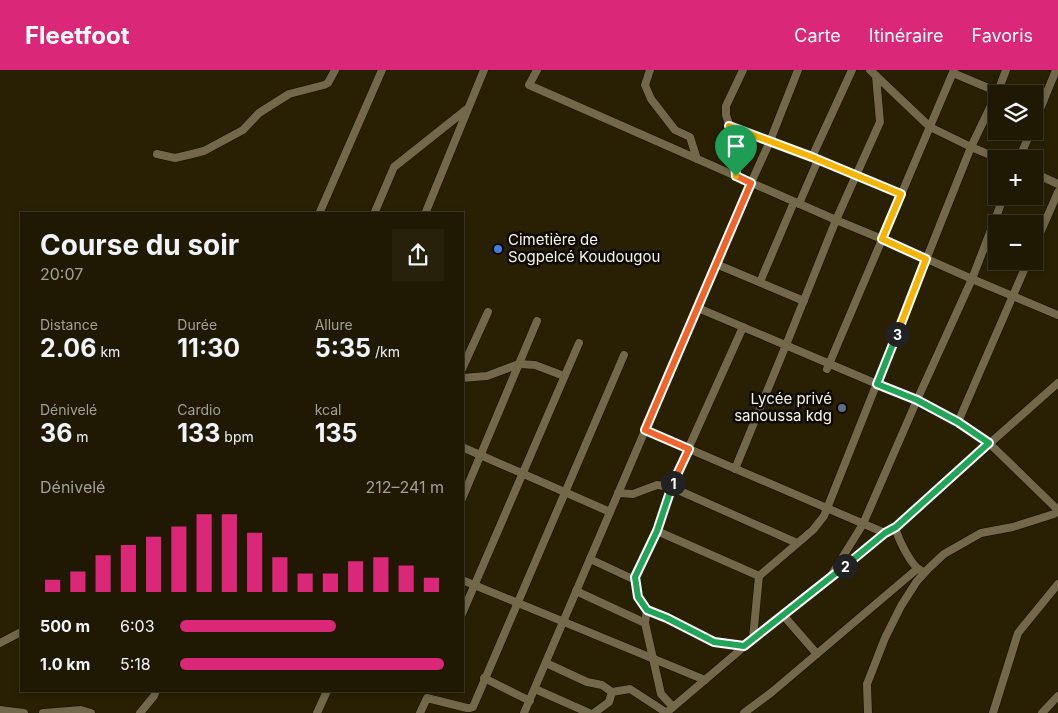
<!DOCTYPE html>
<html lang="fr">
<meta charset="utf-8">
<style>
body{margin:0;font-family:Inter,sans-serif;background:#27210c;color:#f1f3f6;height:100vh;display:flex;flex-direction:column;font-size:19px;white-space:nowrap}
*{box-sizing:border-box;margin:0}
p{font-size:16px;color:#a1a099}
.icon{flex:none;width:28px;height:28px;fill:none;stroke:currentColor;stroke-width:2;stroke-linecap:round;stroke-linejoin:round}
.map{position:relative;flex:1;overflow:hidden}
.panel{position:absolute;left:20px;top:142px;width:444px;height:480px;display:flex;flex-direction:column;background:#1f1802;border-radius:0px;box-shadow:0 2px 8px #0003,0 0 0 1px #3c3724}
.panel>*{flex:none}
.fabs{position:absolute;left:988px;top:15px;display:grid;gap:10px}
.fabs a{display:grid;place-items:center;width:55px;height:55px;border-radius:0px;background:#1f1802;box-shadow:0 2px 8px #0003,0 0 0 1px #3c3724;font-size:25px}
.pin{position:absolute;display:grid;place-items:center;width:42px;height:42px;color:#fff;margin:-51px -21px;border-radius:50% 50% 50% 0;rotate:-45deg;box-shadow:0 0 5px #0007}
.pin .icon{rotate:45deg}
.km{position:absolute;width:25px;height:25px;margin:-12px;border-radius:50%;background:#222;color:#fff;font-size:14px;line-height:25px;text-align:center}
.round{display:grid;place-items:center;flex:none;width:52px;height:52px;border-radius:0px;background:#27210c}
.head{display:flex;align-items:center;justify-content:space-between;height:85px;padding:0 20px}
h1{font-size:28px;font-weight:700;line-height:38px}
.figures{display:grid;grid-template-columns:repeat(3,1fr);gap:8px;height:85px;padding:5px 20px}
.figures div{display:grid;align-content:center}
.figures b{font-size:25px;font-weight:700}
.figures small{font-size:14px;font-weight:400}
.figures p{font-size:14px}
.chart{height:140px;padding:10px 20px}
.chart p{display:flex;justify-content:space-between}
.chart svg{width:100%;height:90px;margin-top:5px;stroke:#db2777;stroke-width:6}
ul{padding:0 20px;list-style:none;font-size:16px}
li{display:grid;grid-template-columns:80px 60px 1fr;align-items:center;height:38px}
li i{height:12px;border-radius:6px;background:#db2777}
header{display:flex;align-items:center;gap:30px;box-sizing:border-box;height:70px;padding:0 25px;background:#db2777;color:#fff}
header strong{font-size:24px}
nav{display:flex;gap:28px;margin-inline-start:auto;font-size:18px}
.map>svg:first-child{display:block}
</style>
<header>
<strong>Fleetfoot</strong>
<nav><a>Carte</a><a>Itinéraire</a><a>Favoris</a></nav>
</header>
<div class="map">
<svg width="1058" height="643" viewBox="0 0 1058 643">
<rect width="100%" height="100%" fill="#292003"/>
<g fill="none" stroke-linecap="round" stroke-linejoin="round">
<g stroke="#120900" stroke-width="9">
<g id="minor">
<polyline points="537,0 529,15 836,150 882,169 972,209 1058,245"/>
<polyline points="650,0 645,15 651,29 675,60 690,67 697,89"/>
<polyline points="870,0 930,57 971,77 1000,89"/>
<polyline points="953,3 998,22"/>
<polyline points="997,24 1006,0"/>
<polyline points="1034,54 1056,0"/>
<polyline points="729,56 812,87 901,124"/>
<polyline points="157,84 175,88 188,85 204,81 243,60 259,43 289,24 324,15 328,13 335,0"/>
<polyline points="812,87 852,0"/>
<polyline points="1019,89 1031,61"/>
<polyline points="1034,103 1058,114"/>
<polyline points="736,106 733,66 726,45 726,36 743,0"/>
<polyline points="799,134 818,90"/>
<polyline points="319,144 382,0"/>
<polyline points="374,144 394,97 467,39"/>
<polyline points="425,144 484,0"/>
<polyline points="1034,177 1058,122"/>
<polyline points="716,194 804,231"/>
<polyline points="760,212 794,132"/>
<polyline points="698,238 877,314 917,330 958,352 989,373 1058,440"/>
<polyline points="743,257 671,417 657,461 635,507 638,527 647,540 667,547 714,572 744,576"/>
<polyline points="462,299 488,242"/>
<polyline points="827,299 954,0"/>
<polyline points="462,308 487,306 519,294 535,295 564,306"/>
<polyline points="958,352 1028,191"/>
<polyline points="645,360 885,463"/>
<polyline points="462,377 610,442"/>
<polyline points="735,399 786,275 836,150 880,52 876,6"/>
<polyline points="618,423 633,424 657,415 671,417 797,473"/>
<polyline points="462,429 537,251"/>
<path d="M895,457c3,11 16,40 27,44"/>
<polyline points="657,461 759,506 813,460 824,446 971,77 996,25"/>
<polyline points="590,489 635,510"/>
<polyline points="832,504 863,454 917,330 972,209 1004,126"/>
<polyline points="462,510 705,610"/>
<polyline points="576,521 645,553"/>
<polyline points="647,540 645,553 661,624 673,637"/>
<polyline points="462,544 579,273"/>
<polyline points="783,545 817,584"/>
<polyline points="753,568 759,506"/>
<polyline points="0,573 21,562"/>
<polyline points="546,593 587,612 602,615 612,622 630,619 667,643"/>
<polyline points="484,608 530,631"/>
<polyline points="535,619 589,643"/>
<polyline points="0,640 24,643"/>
<polyline points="43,643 81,640 91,643"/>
<polyline points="140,643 154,626 156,621"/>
<polyline points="317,643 327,621"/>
<polyline points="420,643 427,628 467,638 470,638 473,637 624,285"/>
<polyline points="524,643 751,113 770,71 798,0"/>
<polyline points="594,643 609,632 612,622"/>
<polyline points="666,643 759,564 885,463 895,457 1058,313"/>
<polyline points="744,643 772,622 917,499"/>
<polyline points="868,643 867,614 885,568 901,536 917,511 929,498 944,484 981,463 1013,457 1054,444 1058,441"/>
<polyline points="993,643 1018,563 1058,514"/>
<polyline points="1042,643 1058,626"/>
</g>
</g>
<use href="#minor" stroke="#73684a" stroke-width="8"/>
</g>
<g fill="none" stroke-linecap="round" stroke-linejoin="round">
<g stroke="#fff" stroke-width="10">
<polyline id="split-1" points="673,413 689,379 645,360 751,113 736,106"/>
</g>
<g stroke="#fff" stroke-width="10">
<polyline id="split-2" points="673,413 657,461 635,507 638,527 647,540 667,548 714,572 744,576 845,496"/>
</g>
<g stroke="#fff" stroke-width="10">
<polyline id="split-3" points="845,496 885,463 896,457 989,373 958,352 917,330 877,314 897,264"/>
</g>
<g stroke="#fff" stroke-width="10">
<polyline id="split-4" points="736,106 733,66 729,56 812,87 901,124 882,169 926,189 897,264"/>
</g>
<use href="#split-1" stroke="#f0652b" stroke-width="6"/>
<use href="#split-2" stroke="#22a559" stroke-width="6"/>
<use href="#split-3" stroke="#22a559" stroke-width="6"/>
<use href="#split-4" stroke="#f5b400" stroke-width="6"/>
</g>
<circle fill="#3f7fe0" stroke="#0e0a02" stroke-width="2" cx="498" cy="179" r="5"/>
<circle fill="#5c6f8a" stroke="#0e0a02" stroke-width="2" cx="842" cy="338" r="5"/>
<g text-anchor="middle" stroke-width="5" stroke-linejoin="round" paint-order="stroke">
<g font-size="15" fill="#faf4e3" stroke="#0e0a02" text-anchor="start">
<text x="508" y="175">Cimetière de<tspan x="508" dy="17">Sogpelcé Koudougou</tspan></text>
<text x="832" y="334" text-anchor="end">Lycée privé<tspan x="832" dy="17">sanoussa kdg</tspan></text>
</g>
</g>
</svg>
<div class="fabs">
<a><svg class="icon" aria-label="layers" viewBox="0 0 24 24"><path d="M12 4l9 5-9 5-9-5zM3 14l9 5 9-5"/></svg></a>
<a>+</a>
<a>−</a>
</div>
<div class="pin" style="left:736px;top:106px;background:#1e9e55"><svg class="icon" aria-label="arrive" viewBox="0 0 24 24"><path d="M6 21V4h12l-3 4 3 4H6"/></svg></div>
<b class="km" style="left:673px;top:413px">1</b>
<b class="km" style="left:845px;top:496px">2</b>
<b class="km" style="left:897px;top:264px">3</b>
<section class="panel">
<div class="head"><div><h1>Course du soir</h1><p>20:07</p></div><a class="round"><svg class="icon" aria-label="share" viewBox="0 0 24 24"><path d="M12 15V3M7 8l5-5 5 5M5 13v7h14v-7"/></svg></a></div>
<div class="figures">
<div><p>Distance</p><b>2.06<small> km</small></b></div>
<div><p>Durée</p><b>11:30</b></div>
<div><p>Allure</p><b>5:35<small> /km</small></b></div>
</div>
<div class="figures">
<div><p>Dénivelé</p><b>36<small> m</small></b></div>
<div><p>Cardio</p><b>133<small> bpm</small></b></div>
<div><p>kcal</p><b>135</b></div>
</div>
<div class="chart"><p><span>Dénivelé</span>212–241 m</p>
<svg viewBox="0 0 160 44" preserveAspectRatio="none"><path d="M5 44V38M15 44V34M25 44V26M35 44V21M45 44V17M55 44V12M65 44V6M75 44V6M85 44V15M95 44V27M105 44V35M115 44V35M125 44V29M135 44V27M145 44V31M155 44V37"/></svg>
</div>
<ul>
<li><b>500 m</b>6:03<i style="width:59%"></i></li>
<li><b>1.0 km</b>5:18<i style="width:100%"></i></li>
</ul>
</section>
</div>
